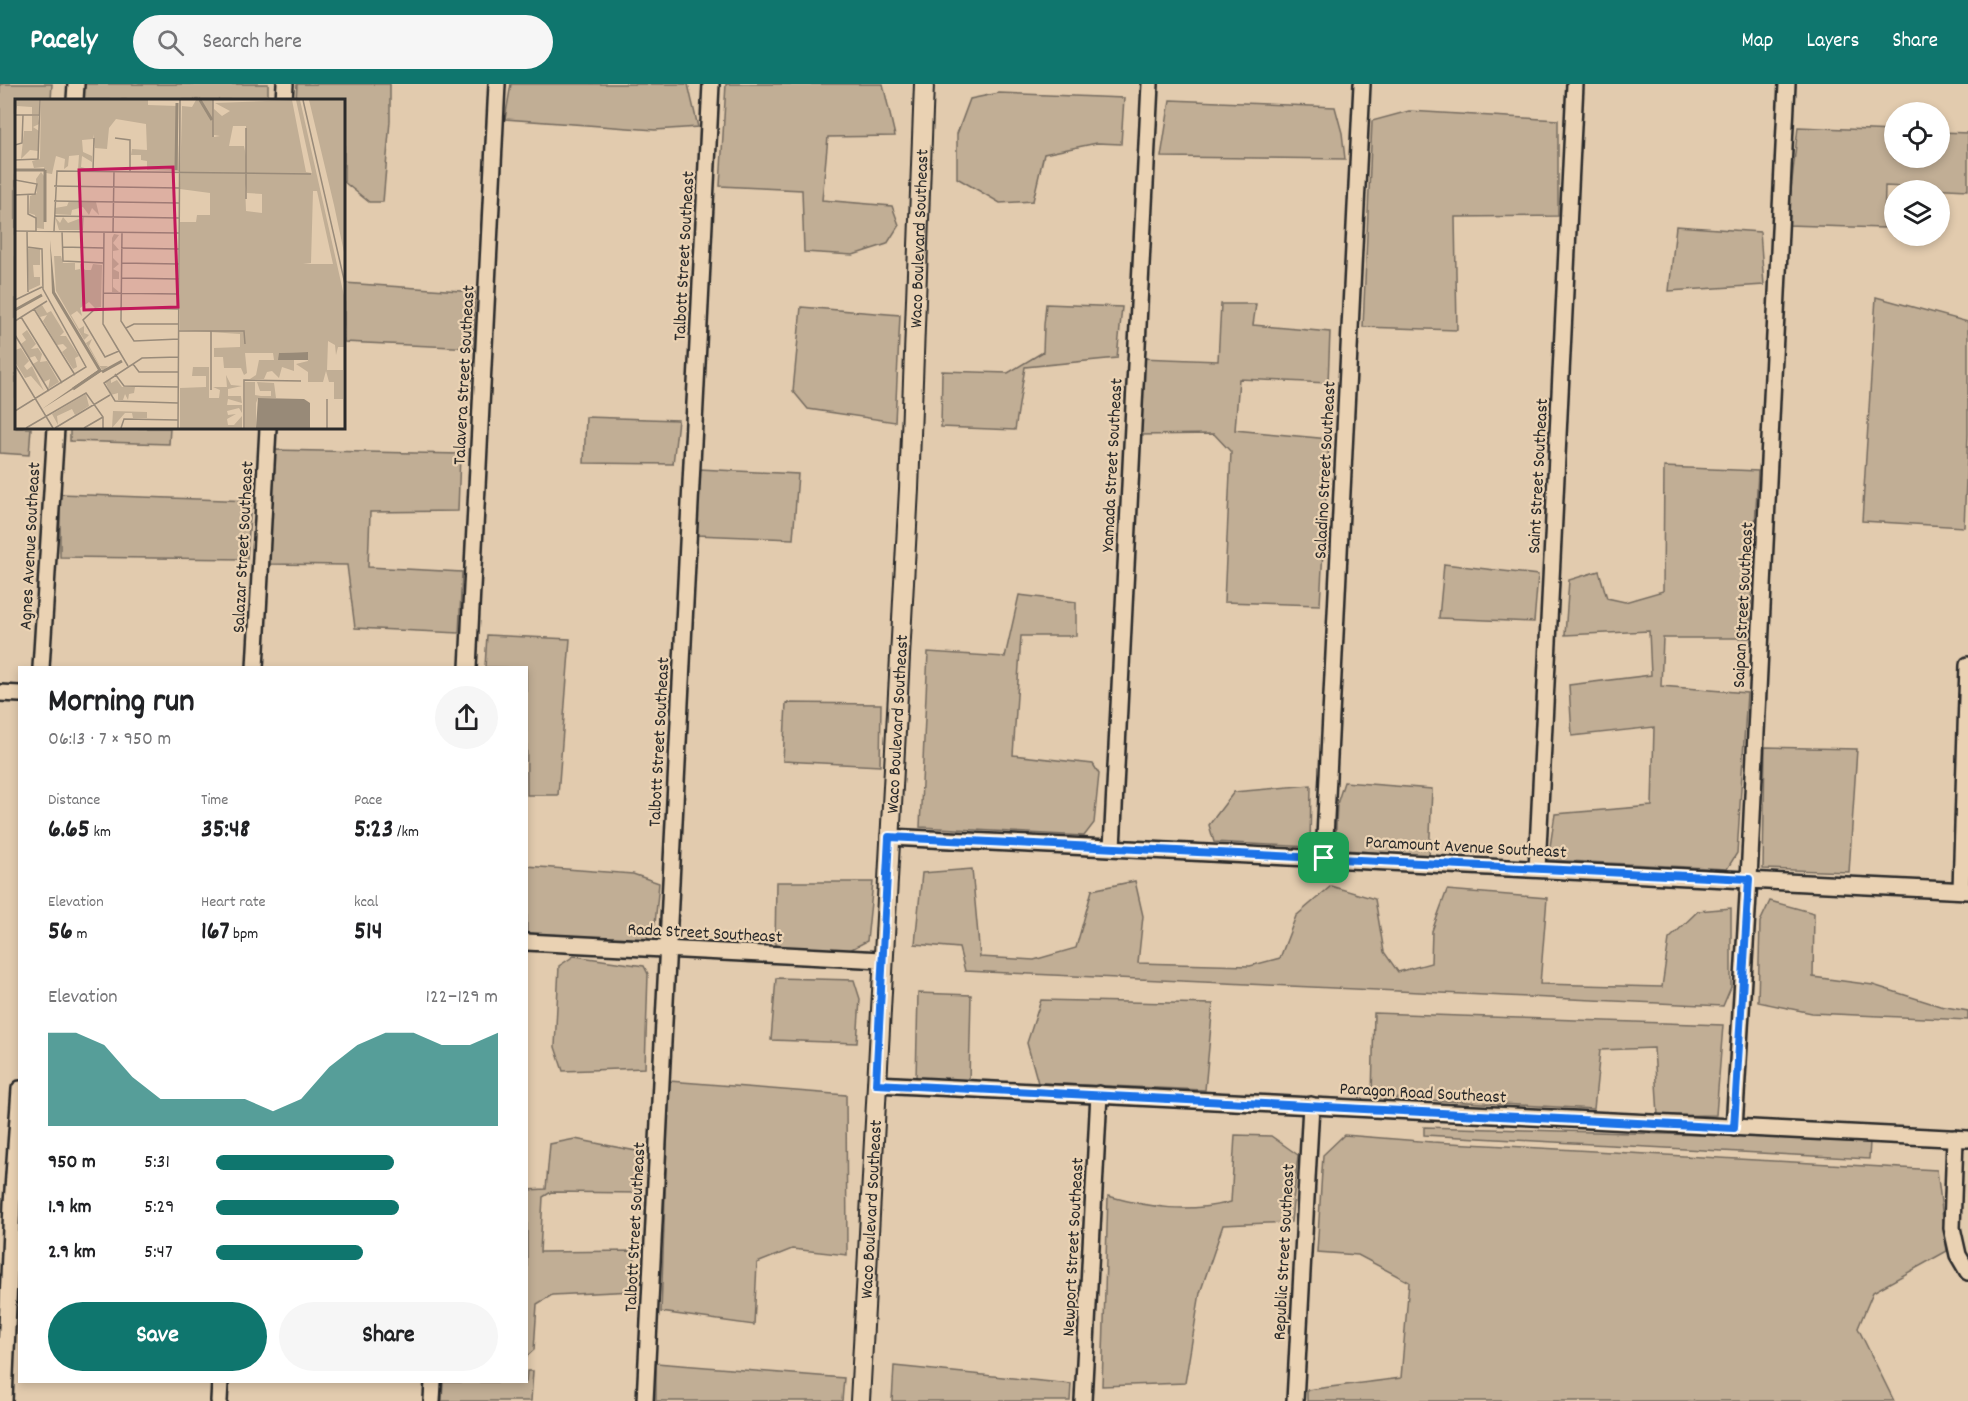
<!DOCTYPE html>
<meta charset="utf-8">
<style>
body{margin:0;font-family:Dekko,sans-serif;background:#f6f6f6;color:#202124;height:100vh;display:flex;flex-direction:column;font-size:22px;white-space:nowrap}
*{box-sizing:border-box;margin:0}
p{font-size:20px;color:#757577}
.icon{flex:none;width:33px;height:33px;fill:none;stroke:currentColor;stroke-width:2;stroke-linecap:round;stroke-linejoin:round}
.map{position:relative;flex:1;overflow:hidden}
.sheet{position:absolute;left:18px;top:582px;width:510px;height:717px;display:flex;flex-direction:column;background:#fff;border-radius:0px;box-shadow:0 3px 9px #0003}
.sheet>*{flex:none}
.controls{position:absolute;left:1884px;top:18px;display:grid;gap:12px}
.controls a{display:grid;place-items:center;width:66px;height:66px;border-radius:50%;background:#fff;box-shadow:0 3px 9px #0003;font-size:30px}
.pin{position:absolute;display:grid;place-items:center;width:51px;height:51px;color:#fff;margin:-26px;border-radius:12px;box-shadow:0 3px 9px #0006}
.round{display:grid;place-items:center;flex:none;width:63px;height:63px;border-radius:32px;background:#f6f6f6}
.headline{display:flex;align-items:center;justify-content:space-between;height:102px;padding:0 30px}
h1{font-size:33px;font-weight:700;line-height:45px}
.metrics{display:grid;grid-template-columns:repeat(3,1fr);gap:9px;height:102px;padding:6px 30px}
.metrics div{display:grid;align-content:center}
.metrics b{font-size:26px;font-weight:700}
.metrics small{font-size:16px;font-weight:400}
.metrics p{font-size:16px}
.chart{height:168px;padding:12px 30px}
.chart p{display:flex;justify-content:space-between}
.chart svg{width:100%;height:108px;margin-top:6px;fill:#0f766e;opacity:.7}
.action{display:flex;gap:12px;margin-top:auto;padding:12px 30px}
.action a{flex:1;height:69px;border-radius:36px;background:#0f766e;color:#fff;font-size:24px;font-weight:700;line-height:69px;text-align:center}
.action a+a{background:#f6f6f6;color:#202124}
ul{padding:0 30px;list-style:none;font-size:20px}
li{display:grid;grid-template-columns:96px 72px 1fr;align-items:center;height:45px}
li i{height:15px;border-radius:8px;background:#0f766e}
header{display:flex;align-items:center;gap:36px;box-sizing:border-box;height:84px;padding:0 30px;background:#0f766e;color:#fff}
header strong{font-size:28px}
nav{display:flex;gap:33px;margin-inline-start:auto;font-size:21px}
.search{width:420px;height:54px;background:#f6f6f6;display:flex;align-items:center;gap:15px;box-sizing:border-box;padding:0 21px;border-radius:33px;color:#757577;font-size:22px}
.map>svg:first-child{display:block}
</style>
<header>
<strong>Pacely</strong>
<div class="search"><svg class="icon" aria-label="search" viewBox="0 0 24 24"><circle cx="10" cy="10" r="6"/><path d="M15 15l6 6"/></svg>Search here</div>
<nav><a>Map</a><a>Layers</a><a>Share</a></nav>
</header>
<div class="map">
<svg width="1968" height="1317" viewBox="0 0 1968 1317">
<rect width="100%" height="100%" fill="#e2cbae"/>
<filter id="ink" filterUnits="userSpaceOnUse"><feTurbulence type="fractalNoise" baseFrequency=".0167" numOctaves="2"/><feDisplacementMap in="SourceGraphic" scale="12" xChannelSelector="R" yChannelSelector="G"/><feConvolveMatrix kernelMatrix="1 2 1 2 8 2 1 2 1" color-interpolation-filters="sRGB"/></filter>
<g filter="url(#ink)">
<g fill="#c1ae95" stroke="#766c60" stroke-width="1.5">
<polygon points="0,0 52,0 51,16 16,16 16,344 31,344 29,371 0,369"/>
<polygon points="81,0 268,0 268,16 80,16"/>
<polygon points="297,0 390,0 390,37 383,118 369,118 344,98 344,16 296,16"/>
<polygon points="511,0 688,0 698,43 655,46 505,35"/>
<polygon points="726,0 883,0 895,52 828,53 822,116 892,122 899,141 887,160 853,171 804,168 802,106 720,102"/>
<polygon points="999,9 1124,14 1121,60 1097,59 1044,70 1033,117 1000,119 957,94 957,50 970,15"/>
<polygon points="1170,16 1335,23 1342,49 1345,75 1161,73"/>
<polygon points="1409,27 1558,36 1558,132 1455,133 1457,246 1363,243 1372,37"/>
<polygon points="1798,43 1894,47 1894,74 1940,74 1940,48 1968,49 1968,106 1885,102 1884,144 1787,141"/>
<polygon points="1676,142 1760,148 1764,201 1669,207"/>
<polygon points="344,199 475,208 474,264 344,258"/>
<polygon points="1876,213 1968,238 1968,350 1964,443 1862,437"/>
<polygon points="1046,220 1122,223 1117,274 1025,283 1015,346 941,343 942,287 1008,289 1043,268 1044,241"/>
<polygon points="1221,220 1256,220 1253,241 1330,248 1328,299 1239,295 1235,346 1329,355 1320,521 1224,518 1231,368 1214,350 1139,351 1140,274 1218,277"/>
<polygon points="801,223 900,231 895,338 808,325 793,307"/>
<polygon points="586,333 678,336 673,380 584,379"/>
<polygon points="70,344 170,344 169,360 70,357"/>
<polygon points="275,366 460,370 458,427 370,428 368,483 462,488 459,549 355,544 347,481 268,480"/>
<polygon points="1664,383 1758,387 1749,554 1663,554 1661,602 1747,609 1737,769 1727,785 1548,776 1555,730 1652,722 1654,643 1572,652 1569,601 1651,591 1649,547 1565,551 1569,496 1599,487 1607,514 1625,518 1663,507"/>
<polygon points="699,385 798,390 793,455 696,451"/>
<polygon points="60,410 251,417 247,475 60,473"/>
<polygon points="1444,480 1538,491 1534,538 1439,534"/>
<polygon points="1019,511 1076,518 1076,552 1021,552 1013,671 1093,680 1099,690 1094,739 1084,752 920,743 928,568 1005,573"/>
<polygon points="487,551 570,555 558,711 527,711 526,584 485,583"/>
<polygon points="786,619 881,620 880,682 783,677"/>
<polygon points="1765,663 1857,665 1849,788 1763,785"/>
<polygon points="1344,698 1432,705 1429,773 1335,765 1337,720"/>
<polygon points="1311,701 1310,763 1214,758 1209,741 1234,708"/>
<polygon points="526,782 633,790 659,799 655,840 644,859 527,849"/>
<polygon points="972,785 980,873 1034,876 1076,864 1092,806 1135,797 1143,832 1138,879 1250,882 1280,874 1296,832 1331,802 1375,815 1384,868 1398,888 1431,879 1432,847 1447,806 1547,814 1540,900 1662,903 1669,855 1698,827 1731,824 1731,903 1723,922 965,887 959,864 915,860 922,789"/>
<polygon points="776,798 873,798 867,857 846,868 775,864"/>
<polygon points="1770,817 1814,829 1813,893 1873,901 1940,922 1968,927 1968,936 1812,929 1758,918 1760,838"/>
<polygon points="574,872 644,882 648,890 645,984 563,987 555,963 559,882"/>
<polygon points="776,894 854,896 860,915 857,959 771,956"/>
<polygon points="918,909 971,911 969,997 916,995"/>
<polygon points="1041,916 1213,920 1205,1006 1038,999 1027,959"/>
<polygon points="1374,929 1723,941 1716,1031 1658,1032 1654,964 1600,966 1594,1025 1372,1013"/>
<polygon points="669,997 846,1011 847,1171 792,1165 757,1179 754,1241 661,1228"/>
<polygon points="1424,1043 1734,1052 1870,1058 1869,1075 1424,1051"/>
<path d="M1235,1051l36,1 27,19 -7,67 -68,3 -23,68 -15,90 -83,3 6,-190c43,12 80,17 123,6z"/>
<polygon points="1344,1051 1432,1058 1937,1086 1947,1167 1873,1208 1858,1244 1894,1317 1307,1317 1307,1306 1401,1294 1409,1198 1358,1171 1317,1168 1323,1071"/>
<polygon points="575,1055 636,1067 640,1109 551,1108 543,1113 540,1168 635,1167 634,1207 552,1211 537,1220 534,1266 527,1272 527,1106 546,1105 550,1060"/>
<polygon points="656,1279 844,1294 842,1317 656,1317"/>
<polygon points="894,1282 1071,1300 1070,1317 892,1317"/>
<polygon points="527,1287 533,1287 531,1317 442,1317 443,1298 526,1298"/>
</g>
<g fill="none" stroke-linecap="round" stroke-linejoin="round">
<g stroke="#2b2b2b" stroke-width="20">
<g id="minor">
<polyline points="75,16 76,0"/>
<polyline points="284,16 285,0"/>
<polyline points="41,584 56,344"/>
<polyline points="255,584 268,344"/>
<polyline points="468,584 497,0"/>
<polyline points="0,609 20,610"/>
<polyline points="889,753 1968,807"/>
<polyline points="1112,764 1150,0"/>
<polyline points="1324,774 1362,0"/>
<polyline points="1537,785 1575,0"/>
<polyline points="1961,806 1968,581"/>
<polyline points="526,858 882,876"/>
<polyline points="876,1000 1968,1055"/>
<polyline points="1734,1044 1749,795 1787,0"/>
<polyline points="1955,1054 1952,1144 1958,1171 1968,1188"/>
<polyline points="4,1317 12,1120 20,1005"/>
<polyline points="219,1317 220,1298"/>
<polyline points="432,1317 433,1298"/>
<polyline points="645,1317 711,0"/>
<polyline points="1083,1317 1099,1010"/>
<polyline points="1295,1317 1311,1021"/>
</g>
</g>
<g stroke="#2b2b2b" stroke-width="22">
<g id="tertiary">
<path id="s1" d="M860,1317l49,-912 15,-405"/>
</g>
</g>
<use href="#minor" stroke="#ead2b3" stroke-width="15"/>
<use href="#tertiary" stroke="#ead2b3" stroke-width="18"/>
</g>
</g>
<g fill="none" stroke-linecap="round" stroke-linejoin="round" filter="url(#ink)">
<g stroke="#fff" stroke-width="12">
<polygon id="route" points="889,753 1749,795 1734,1044 876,1000"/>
</g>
<use href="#route" stroke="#1a73e8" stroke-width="8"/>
</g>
<g text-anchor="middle" stroke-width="4.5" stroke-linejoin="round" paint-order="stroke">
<g font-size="18" fill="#2b2b2b" stroke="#ead2b3">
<text dy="6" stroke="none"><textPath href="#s1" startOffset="1164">Waco Boulevard Southeast</textPath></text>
<text transform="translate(683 172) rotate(-87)" y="6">Talbott Street Southeast</text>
<text transform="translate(463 291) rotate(-87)" y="6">Talavera Street Southeast</text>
<text transform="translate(1111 381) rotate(-87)" y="6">Yamada Street Southeast</text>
<text transform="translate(1324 386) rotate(-87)" y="6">Saladino Street Southeast</text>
<text transform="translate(1537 392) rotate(-87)" y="6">Saint Street Southeast</text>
<text transform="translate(29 462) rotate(-87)" y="6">Agnes Avenue Southeast</text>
<text transform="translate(242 463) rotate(-87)" y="6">Salazar Street Southeast</text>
<text transform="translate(1742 521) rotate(-87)" y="6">Saipan Street Southeast</text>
<text dy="6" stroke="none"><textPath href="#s1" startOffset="678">Waco Boulevard Southeast</textPath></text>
<text transform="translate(658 658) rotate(-87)" y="6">Talbott Street Southeast</text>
<text transform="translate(1466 762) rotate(3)" y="6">Paramount Avenue Southeast</text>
<text transform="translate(705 848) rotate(3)" y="6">Rada Street Southeast</text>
<text transform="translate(1423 1008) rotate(3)" y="6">Paragon Road Southeast</text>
<text dy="6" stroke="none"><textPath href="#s1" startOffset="192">Waco Boulevard Southeast</textPath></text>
<text transform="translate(634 1143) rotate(-87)" y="6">Talbott Street Southeast</text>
<text transform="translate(1072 1163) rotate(-87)" y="6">Newport Street Southeast</text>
<text transform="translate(1283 1168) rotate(-87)" y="6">Republic Street Southeast</text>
</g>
</g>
<g transform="translate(15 15)">
<rect width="330" height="330" fill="#e2cbae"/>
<path d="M0,1h24v14h-7v-7l-15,-1 -2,8zM26,1h107v5l29,1 2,65 -32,-1v-9l-6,-1v-5h-10l1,-6 15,1 -1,-26 -30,-5 -7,9 -2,21 -12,-1 -2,-14v5l-11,1 1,12 9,4v6l-10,-6 -1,11 11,3h-14l1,-15 -10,1 -1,10 -4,3 1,-10 -9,-3 -4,18 -6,-1 -2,-6 -10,1 -2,-7 8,-2zM181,1h17l1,37 6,-1 -6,-1v-26l8,7 8,-5 -15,-8 77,-3 14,72 6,1 -16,-73h4l45,200v47h-7l-2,8 -1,-10 -7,-4 -1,29h16v29h-9v-17h-5l-3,-11 -3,11h-15v-10l-12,-8 12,-3 -1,-9 -28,1v7h15v11l-12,-4 -3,11 -7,-7 -5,1 -3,7h-14l6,-4 3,-15h15l-1,-7h-28l2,20 -3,2 -3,-7h-17l-1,-11h-9v-9l26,-1v-13l-60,-4v-108h16l1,-7h13v-22l-30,-4 2,-83 10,1zM218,27h13v30l-2,-10h-15zM230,85l2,9 15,1v19l-16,-2zM298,92h4l16,73h-30l8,-1zM294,1h36v157l-11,-52zM17,17h6l1,8 -6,3 6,4 -1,20 -8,-1 -9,9 3,-28h8zM26,73l3,4v53l-7,-1 -2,-13 -6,-2 1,-17 7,-3 -1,-14zM54,102l27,1 3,13 -7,-7 -3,7 -6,-8 -11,3 -1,5 -16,-1v-6l12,-2zM40,118l5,6 3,-6 5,6 16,-6 -1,13h-24zM99,135l5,1 -6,8 6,7 -6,1v7l6,6 -6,5 6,3v7h-6v8l6,5h-7v-54zM12,149l13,1v16h-7l1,12h6v8l-11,5zM39,157h7l2,7h12v7l5,-1v-6l5,7h6l2,-6 9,1 -1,42 -6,1 -6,-6 -9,6 2,8 -5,-5 -6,4 8,14 5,-3v7l5,2 -5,5 2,3 6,-4 -3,7 11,20h8l-3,3 -3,1 -15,-25 -31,-54zM27,206l5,8 4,-2 13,21 -4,4h6l13,20 -4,2 2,9 -4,2 -11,-17 5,-4 -4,-4 -6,1 -14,-24 4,-6 -7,2 -5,-8zM12,231l9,14 -5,5 7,-1 4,6 -2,8 7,-1 12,21 -11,7 2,-10 -6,3 -11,-18 5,-3 -3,-5 -6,2 -8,-14 5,-4 -4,-6zM6,249l8,13 -5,5 3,4 5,-4 12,25 -13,-15 -6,2 -10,-16v-12zM178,268h16v31h10l1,-8 -7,-3h14l-1,-12 5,10 11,1 -14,3v7h13l1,7 -14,-4 -1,6h15v8l-3,-5 -12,3 1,4 8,-1 -9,5 1,6h6l8,-9v12h-62v-40l26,-1v-11h-14zM96,281v3l6,-3 5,7h13l-1,6 -5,1 -1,6 -3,-6 -2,6h-5v-7l-7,2 -6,-14zM230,283h10v13l6,1h10v-5h-11l-3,-9 17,1 2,15h-18l-2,5v25h-11zM71,295l3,12 -14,9 -3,-6 -15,7 1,9 -6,-11zM98,312l34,1v6h-14l-1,-5h-7l-13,15z" fill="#c1ae95" fill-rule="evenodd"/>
<path d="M35,141l5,52 47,79 -60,38 56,-39 -46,-77zM293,253v8h-30l1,-7zM243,299l46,1 6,4v25h-54z" fill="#988a78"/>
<path fill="none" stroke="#988a78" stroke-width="3" d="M185,1l12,20M0,71h30M30,71v52M161,71l1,-67M0,211l27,-15M87,273l20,-11M58,290l28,-19"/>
<path fill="none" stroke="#998b7a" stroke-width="1.5" d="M288,1l42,184M0,16h25M231,29v71M198,38v-37M100,39l15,2v31M0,46l7,-2 1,-28M0,61l23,-1 2,-59M78,72l1,-33M0,81l22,4 -2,10 -20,1M39,87l125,2M13,96v19l8,4v13M39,102l125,2M39,117l125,2M0,132l164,2M12,132l1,61M39,132l3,-60 254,3M47,132l1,30 41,2M89,133l-1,92 25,42M98,133l1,-61M107,133l-1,89 13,20 45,-2M47,148l42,1M106,149l58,1M106,164l58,1M106,179l58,1M88,194l76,1M0,201l27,-13M105,209l59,1M19,210l41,66M88,210h-8l-12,11 22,37 14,-6M6,218l41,66M0,222l32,-20M111,229l8,-4h45M164,232h65l1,13M0,236l34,56M118,265l6,8h40M0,266l38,63M100,275l9,12 54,1M196,291v-59M163,304l-63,-2 -11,-18 38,-25 37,-1M0,312l71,-44 -43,-78 -1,-40 -15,-2M11,329l60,-35 17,24v11M40,329l55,-33M69,329l19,-11M106,329l3,-9 54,1M163,329l2,-328M229,329v-48l57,1M312,329v-29"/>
<path fill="#c2185b" fill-opacity="0.15" stroke="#c2185b" stroke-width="3" d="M158,68l5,140 -94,3 -5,-140z"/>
<rect width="330" height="330" fill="none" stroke="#2b2b2b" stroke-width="3"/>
</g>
</svg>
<div class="controls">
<a><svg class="icon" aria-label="locate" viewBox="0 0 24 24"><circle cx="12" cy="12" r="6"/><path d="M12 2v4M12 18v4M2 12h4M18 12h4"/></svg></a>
<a><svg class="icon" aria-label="layers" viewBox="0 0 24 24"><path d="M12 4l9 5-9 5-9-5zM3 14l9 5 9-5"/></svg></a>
</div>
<div class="pin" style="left:1324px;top:774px;background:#1e9e55"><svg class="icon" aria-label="arrive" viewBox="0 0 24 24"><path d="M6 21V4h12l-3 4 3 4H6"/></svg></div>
<section class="sheet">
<div class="headline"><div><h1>Morning run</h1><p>06:13 · 7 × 950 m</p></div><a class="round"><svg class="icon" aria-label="share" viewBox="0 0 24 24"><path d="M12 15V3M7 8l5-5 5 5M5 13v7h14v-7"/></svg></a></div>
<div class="metrics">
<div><p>Distance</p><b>6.65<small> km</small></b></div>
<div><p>Time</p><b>35:48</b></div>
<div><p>Pace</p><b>5:23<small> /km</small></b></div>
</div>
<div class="metrics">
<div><p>Elevation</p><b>56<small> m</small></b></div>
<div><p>Heart rate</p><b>167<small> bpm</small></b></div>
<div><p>kcal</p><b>514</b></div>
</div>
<div class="chart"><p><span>Elevation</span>122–129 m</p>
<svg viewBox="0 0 160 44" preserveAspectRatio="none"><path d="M0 44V6L10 6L20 11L30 24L40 33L50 33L60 33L70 33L80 38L90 33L100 20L110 11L120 6L130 6L140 11L150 11L160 6V44z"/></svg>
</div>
<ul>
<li><b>950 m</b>5:31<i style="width:63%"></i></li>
<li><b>1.9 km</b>5:29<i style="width:65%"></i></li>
<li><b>2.9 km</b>5:47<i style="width:52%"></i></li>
</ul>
<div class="action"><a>Save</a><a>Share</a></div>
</section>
</div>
